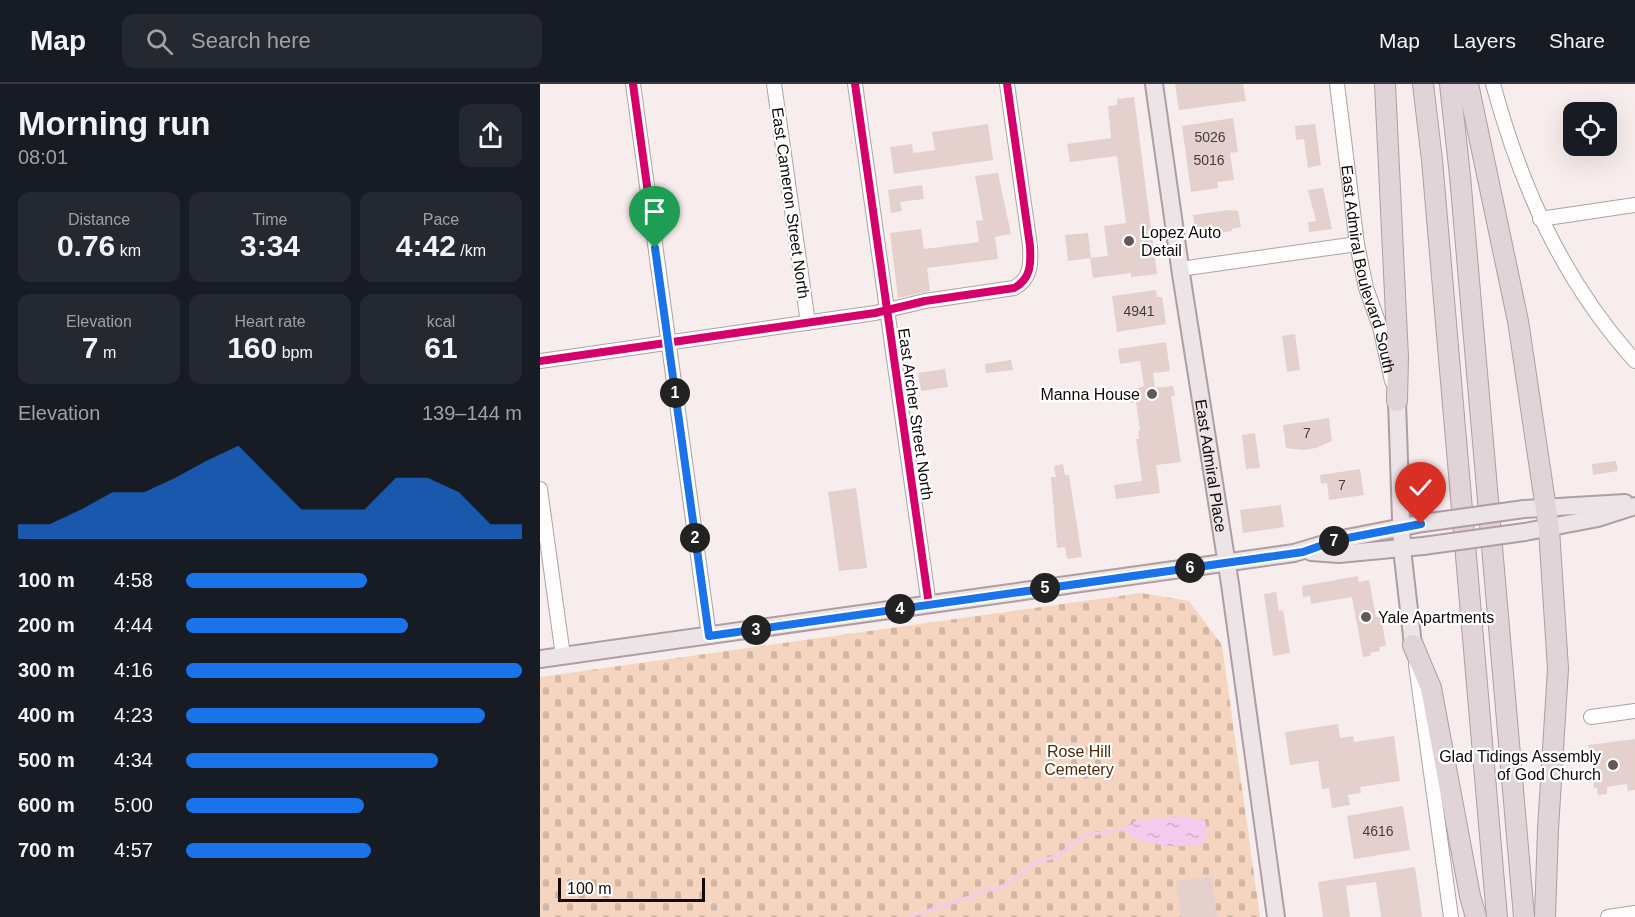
<!DOCTYPE html>
<meta charset="utf-8">
<style>
body{margin:0;font-family:Helvetica,sans-serif;background:#242831;color:#f1f3f6;height:100vh;display:flex;flex-direction:column;font-size:22px;white-space:nowrap}
*{box-sizing:border-box;margin:0}
p{font-size:20px;color:#9ea1a6}
.icon{flex:none;width:33px;height:33px;fill:none;stroke:currentColor;stroke-width:2;stroke-linecap:round;stroke-linejoin:round}
.map{position:relative;flex:1;overflow:hidden}
.drawer{display:flex;flex-direction:column;background:#171b24;width:540px}
.drawer>*{flex:none}
.controls{position:absolute;left:1023px;top:18px;display:grid;gap:12px}
.controls a{display:grid;place-items:center;width:54px;height:54px;border-radius:12px;background:#171b24;box-shadow:0 6px 24px #0002;font-size:30px}
.scale{position:absolute;left:18px;bottom:15px;width:147px;box-sizing:border-box;padding-left:6px;border:3px solid #100a0a;border-top:0;font-size:16px;line-height:21px;white-space:nowrap;color:#100a0a;-webkit-text-stroke:4px #fff;paint-order:stroke}
.pin{position:absolute;display:grid;place-items:center;width:51px;height:51px;color:#fff;margin:-62px -26px;border-radius:50% 50% 50% 0;rotate:-45deg;box-shadow:0 0 6px #0007}
.pin .icon{rotate:45deg}
.km{position:absolute;width:30px;height:30px;margin:-15px;border-radius:50%;background:#222;color:#fff;font-size:16px;line-height:30px;text-align:center}
.round{display:grid;place-items:center;flex:none;width:63px;height:63px;border-radius:12px;background:#242831}
.overview{display:flex;align-items:center;justify-content:space-between;height:102px;padding:0 18px}
h1{font-size:33px;font-weight:600;line-height:45px}
.stats{display:grid;grid-template-columns:repeat(3,1fr);gap:9px;height:102px;padding:6px 18px}
.stats div{display:grid;align-content:center;border-radius:12px;background:#242831;text-align:center}
.stats b{font-size:30px;font-weight:600}
.stats small{font-size:16px;font-weight:400}
.stats p{font-size:16px}
.chart{height:168px;padding:12px 18px}
.chart p{display:flex;justify-content:space-between}
.chart svg{width:100%;height:108px;margin-top:6px;fill:#1a73e8;opacity:.7}
ul{padding:0 18px;list-style:none;font-size:20px}
li{display:grid;grid-template-columns:96px 72px 1fr;align-items:center;height:45px}
li i{height:15px;border-radius:8px;background:#1a73e8}
header{display:flex;align-items:center;gap:36px;box-sizing:border-box;height:84px;padding:0 30px;background:#171b24;border-bottom:2px solid #363941}
header strong{font-size:28px}
nav{display:flex;gap:33px;margin-inline-start:auto;font-size:21px}
.search{width:420px;height:54px;background:#242831;display:flex;align-items:center;gap:15px;box-sizing:border-box;padding:0 21px;border-radius:12px;color:#9ea1a6;font-size:22px}
main{display:flex;flex:1;min-height:0}
.map>svg:first-child{display:block}
</style>
<header>
<strong>Map</strong>
<div class="search"><svg class="icon" aria-label="search" viewBox="0 0 24 24"><circle cx="10" cy="10" r="6"/><path d="M15 15l6 6"/></svg>Search here</div>
<nav><a>Map</a><a>Layers</a><a>Share</a></nav>
</header>
<main>
<section class="drawer">
<div class="overview"><div><h1>Morning run</h1><p>08:01</p></div><a class="round"><svg class="icon" aria-label="share" viewBox="0 0 24 24"><path d="M12 15V3M7 8l5-5 5 5M5 13v7h14v-7"/></svg></a></div>
<div class="stats">
<div><p>Distance</p><b>0.76<small> km</small></b></div>
<div><p>Time</p><b>3:34</b></div>
<div><p>Pace</p><b>4:42<small> /km</small></b></div>
</div>
<div class="stats">
<div><p>Elevation</p><b>7<small> m</small></b></div>
<div><p>Heart rate</p><b>160<small> bpm</small></b></div>
<div><p>kcal</p><b>61</b></div>
</div>
<div class="chart"><p><span>Elevation</span>139–144 m</p>
<svg viewBox="0 0 160 44" preserveAspectRatio="none"><path d="M0 44V38L10 38L20 32L30 25L40 25L50 19L60 12L70 6L80 19L90 32L100 32L110 32L120 19L130 19L140 25L150 38L160 38V44z"/></svg>
</div>
<ul>
<li><b>100 m</b>4:58<i style="width:54%"></i></li>
<li><b>200 m</b>4:44<i style="width:66%"></i></li>
<li><b>300 m</b>4:16<i style="width:100%"></i></li>
<li><b>400 m</b>4:23<i style="width:89%"></i></li>
<li><b>500 m</b>4:34<i style="width:75%"></i></li>
<li><b>600 m</b>5:00<i style="width:53%"></i></li>
<li><b>700 m</b>4:57<i style="width:55%"></i></li>
</ul>
</section>
<div class="map">
<svg width="1095" height="833" viewBox="0 0 1095 833">
<defs>
<pattern id="cemetery-stones" width="16" height="16" patternUnits="userSpaceOnUse" patternTransform="scale(1.5)"><rect width="16" height="16" fill="#f6d5c0"/><path d="M2 7V4a2 2 0 0 1 4 0v3zM10 15v-3a2 2 0 0 1 4 0v3z" fill="#d2b6a4"/></pattern>
<pattern id="water-ripples" width="26" height="14" patternUnits="userSpaceOnUse" patternTransform="scale(1.5)"><rect width="26" height="14" fill="#f4caed"/><path d="M2 4q2-2 4 0t4 0M15 11q2-2 4 0t4 0" fill="none" stroke="#d0acca"/></pattern>
</defs>
<rect width="100%" height="100%" fill="#f8eded"/>
<polygon fill="url(#cemetery-stones)" points="601,509 649,517 682,561 720,833 0,833 0,593"/>
<path fill="url(#water-ripples)" d="M634,732l31,4 3,16 -6,9c-28,3 -47,1 -73,-9l-1,-11c14,-9 30,-4 46,-9z"/>
<g fill="none" stroke-linecap="round" stroke-linejoin="round">
<polyline stroke="#f4caed" stroke-width="3" points="369,833 468,800 491,781 519,771 546,751 588,745"/>
</g>
<g fill="#e4d1cd">
<polygon points="635,0 703,0 706,17 639,26"/>
<polygon points="594,13 617,190 591,193 591,189 553,194 550,174 568,172 564,142 586,139 577,72 530,78 527,60 571,54 568,22 577,21 577,15"/>
<polygon points="693,34 698,68 690,69 694,96 677,98 678,104 651,108 642,42"/>
<polygon points="448,40 453,76 354,90 350,63 372,60 373,69 395,66 392,48"/>
<polygon points="775,40 781,81 768,84 764,55 756,56 755,42"/>
<polygon points="458,89 471,150 455,153 458,175 387,184 390,207 358,214 350,149 381,145 384,165 439,158 436,137 443,136 435,92"/>
<polygon points="382,101 384,115 360,118 362,127 351,129 348,106"/>
<polygon points="783,104 792,145 769,148 768,138 776,137 768,106"/>
<polygon points="689,126 698,127 701,143 692,145 692,147 656,153 653,131"/>
<polygon points="548,149 551,174 528,177 525,151"/>
<polygon points="616,206 617,213 622,213 626,240 577,248 572,212"/>
<polygon points="755,250 760,286 747,288 742,252"/>
<polygon points="626,258 630,287 613,289 615,304 633,302 635,312 631,312 641,378 616,381 620,409 576,415 574,401 602,397 596,355 599,355 598,347 600,346 596,318 591,319 589,308 604,302 600,277 580,280 578,265"/>
<polygon points="471,276 473,286 446,289 445,280"/>
<polygon points="405,285 408,303 381,307 378,289"/>
<polygon points="789,334 792,357 776,364 763,366 746,364 743,341"/>
<polygon points="715,349 720,384 706,385 702,351"/>
<polygon points="1076,377 1078,387 1053,391 1052,380"/>
<polygon points="523,380 525,391 529,391 542,473 527,475 525,463 517,464 511,393 516,393 514,382"/>
<polygon points="820,385 824,411 789,416 787,399 781,400 780,391"/>
<polygon points="316,404 327,484 299,487 288,408"/>
<polygon points="741,421 744,443 703,449 700,426"/>
<polygon points="818,492 819,498 829,496 836,533 841,532 846,562 839,563 840,567 830,569 831,572 823,573 812,513 771,520 770,512 763,513 762,502"/>
<polygon points="736,508 739,527 743,526 750,569 733,572 724,510"/>
<polygon points="798,640 800,654 813,652 814,658 854,652 860,697 820,703 821,709 808,711 810,721 792,724 789,704 782,705 778,677 750,681 745,648"/>
<polygon points="1095,655 1095,706 1088,707 1087,700 1067,703 1067,710 1058,711 1057,704 1054,704 1048,661"/>
<polygon points="863,722 870,766 814,775 807,732"/>
<polygon points="875,783 882,833 841,833 836,798 806,802 810,833 783,833 778,798"/>
<polygon points="672,792 677,833 641,833 636,797"/>
</g>
<g fill="none" stroke-linecap="round" stroke-linejoin="round">
<g stroke="#aba3a3" stroke-width="16">
<g id="minor">
<polyline points="93,0 169,552"/>
<polyline points="234,0 268,239"/>
<polyline points="315,0 389,521"/>
<path id="s1" d="M797,0l20,160 9,44 14,39 12,54"/>
<path d="M953,0c28,103 70,197 142,277"/>
<polyline points="1000,135 1095,121"/>
<polyline points="640,185 817,160"/>
<path d="M0,277l335,-48 50,-12 89,-13c17,-9 17,-24 16,-42l-23,-162"/>
<polyline points="0,405 23,572"/>
<polyline points="876,581 911,833"/>
<polyline points="1051,633 1095,627"/>
<polyline points="1068,833 1095,829"/>
</g>
</g>
<g stroke="#af9da3" stroke-width="20">
<g id="major">
<path id="s2" d="M614,0l27,190 49,310 46,333"/>
<polyline points="857,317 862,465 873,561"/>
<polyline points="984,425 1085,419"/>
<polyline points="985,448 1058,434 1095,422"/>
<polyline points="771,468 799,470 883,462"/>
<polyline points="0,575 754,469 797,456 883,439"/>
</g>
</g>
<g stroke="#af9da3" stroke-width="22">
<g id="highway">
<polyline points="845,0 858,273 857,317"/>
<polyline points="883,0 892,76 957,833"/>
<polyline points="910,0 920,92 984,833"/>
<polyline points="928,0 978,237 1009,445 1018,585 1008,745 1005,833"/>
<polyline points="873,561 891,604 930,812 936,833"/>
</g>
</g>
<use href="#minor" stroke="#fefcfc" stroke-width="14"/>
<use href="#major" stroke="#ede4e7" stroke-width="16"/>
<use href="#highway" stroke="#e0d4d9" stroke-width="20"/>
<g stroke="#af9da3" stroke-width="20" stroke-linecap="butt">
<g id="major-bridge">
<polyline points="883,439 984,425"/>
<polyline points="883,462 985,448"/>
</g>
</g>
<use href="#major-bridge" stroke="#ede4e7" stroke-width="16"/>
<g stroke="#fff" stroke-width="11">
<g id="cycleway">
<polyline points="93,0 169,552"/>
<polyline points="315,0 389,521"/>
<path d="M0,277l335,-48 50,-12 89,-13c17,-9 17,-24 16,-42l-23,-162"/>
</g>
</g>
<use href="#cycleway" stroke="#d6006c" stroke-width="8"/>
</g>
<g fill="none" stroke-linecap="round" stroke-linejoin="round">
<g stroke="#fff" stroke-width="12">
<polyline id="route" points="115,164 169,552 763,468 797,456 881,440"/>
</g>
<use href="#route" stroke="#1a73e8" stroke-width="8"/>
</g>
<g fill="#615959" stroke="#fff" stroke-width="2">
<circle cx="589" cy="157" r="6"/>
<circle cx="612" cy="310" r="6"/>
<circle cx="826" cy="533" r="6"/>
<circle cx="1073" cy="681" r="6"/>
</g>
<g text-anchor="middle" stroke-width="4.5" stroke-linejoin="round" paint-order="stroke">
<g font-size="14" fill="#453c3b">
<text x="670" y="58">5026</text>
<text x="669" y="81">5016</text>
<text x="599" y="232">4941</text>
<text x="767" y="354">7</text>
<text x="802" y="406">7</text>
<text x="838" y="752">4616</text>
</g>
<g font-size="16" fill="#100a0a" stroke="#fff">
<text transform="translate(251 119) rotate(82)" y="6">East Cameron Street North</text>
<text dy="6" stroke="none"><textPath href="#s1" startOffset="188">East Admiral Boulevard South</textPath></text>
<text transform="translate(376 330) rotate(82)" y="6">East Archer Street North</text>
<text dy="6" stroke="none"><textPath href="#s2" startOffset="386">East Admiral Place</textPath></text>
</g>
<g font-size="16" fill="#100a0a" stroke="#fff" text-anchor="start">
<text x="601" y="154">Lopez Auto<tspan x="601" dy="18">Detail</tspan></text>
<text x="600" y="316" text-anchor="end">Manna House</text>
<text x="838" y="539">Yale Apartments</text>
<text x="1061" y="678" text-anchor="end">Glad Tidings Assembly<tspan x="1061" dy="18">of God Church</tspan></text>
</g>
<g font-size="16" fill="#502a06" stroke="#fff">
<text x="539" y="673">Rose Hill<tspan x="539" dy="18">Cemetery</tspan></text>
</g>
</g>
</svg>
<div class="controls">
<a><svg class="icon" aria-label="locate" viewBox="0 0 24 24"><circle cx="12" cy="12" r="6"/><path d="M12 2v4M12 18v4M2 12h4M18 12h4"/></svg></a>
</div>
<div class="scale">100 m</div>
<div class="pin" style="left:115px;top:164px;background:#1e9e55"><svg class="icon" aria-label="arrive" viewBox="0 0 24 24"><path d="M6 21V4h12l-3 4 3 4H6"/></svg></div>
<div class="pin" style="left:881px;top:440px;background:#d93025"><svg class="icon" aria-label="check" viewBox="0 0 24 24"><path d="M5 12l5 5 9-10"/></svg></div>
<b class="km" style="left:135px;top:309px">1</b>
<b class="km" style="left:155px;top:454px">2</b>
<b class="km" style="left:216px;top:546px">3</b>
<b class="km" style="left:360px;top:525px">4</b>
<b class="km" style="left:505px;top:504px">5</b>
<b class="km" style="left:650px;top:484px">6</b>
<b class="km" style="left:794px;top:457px">7</b>
</div>
</main>
